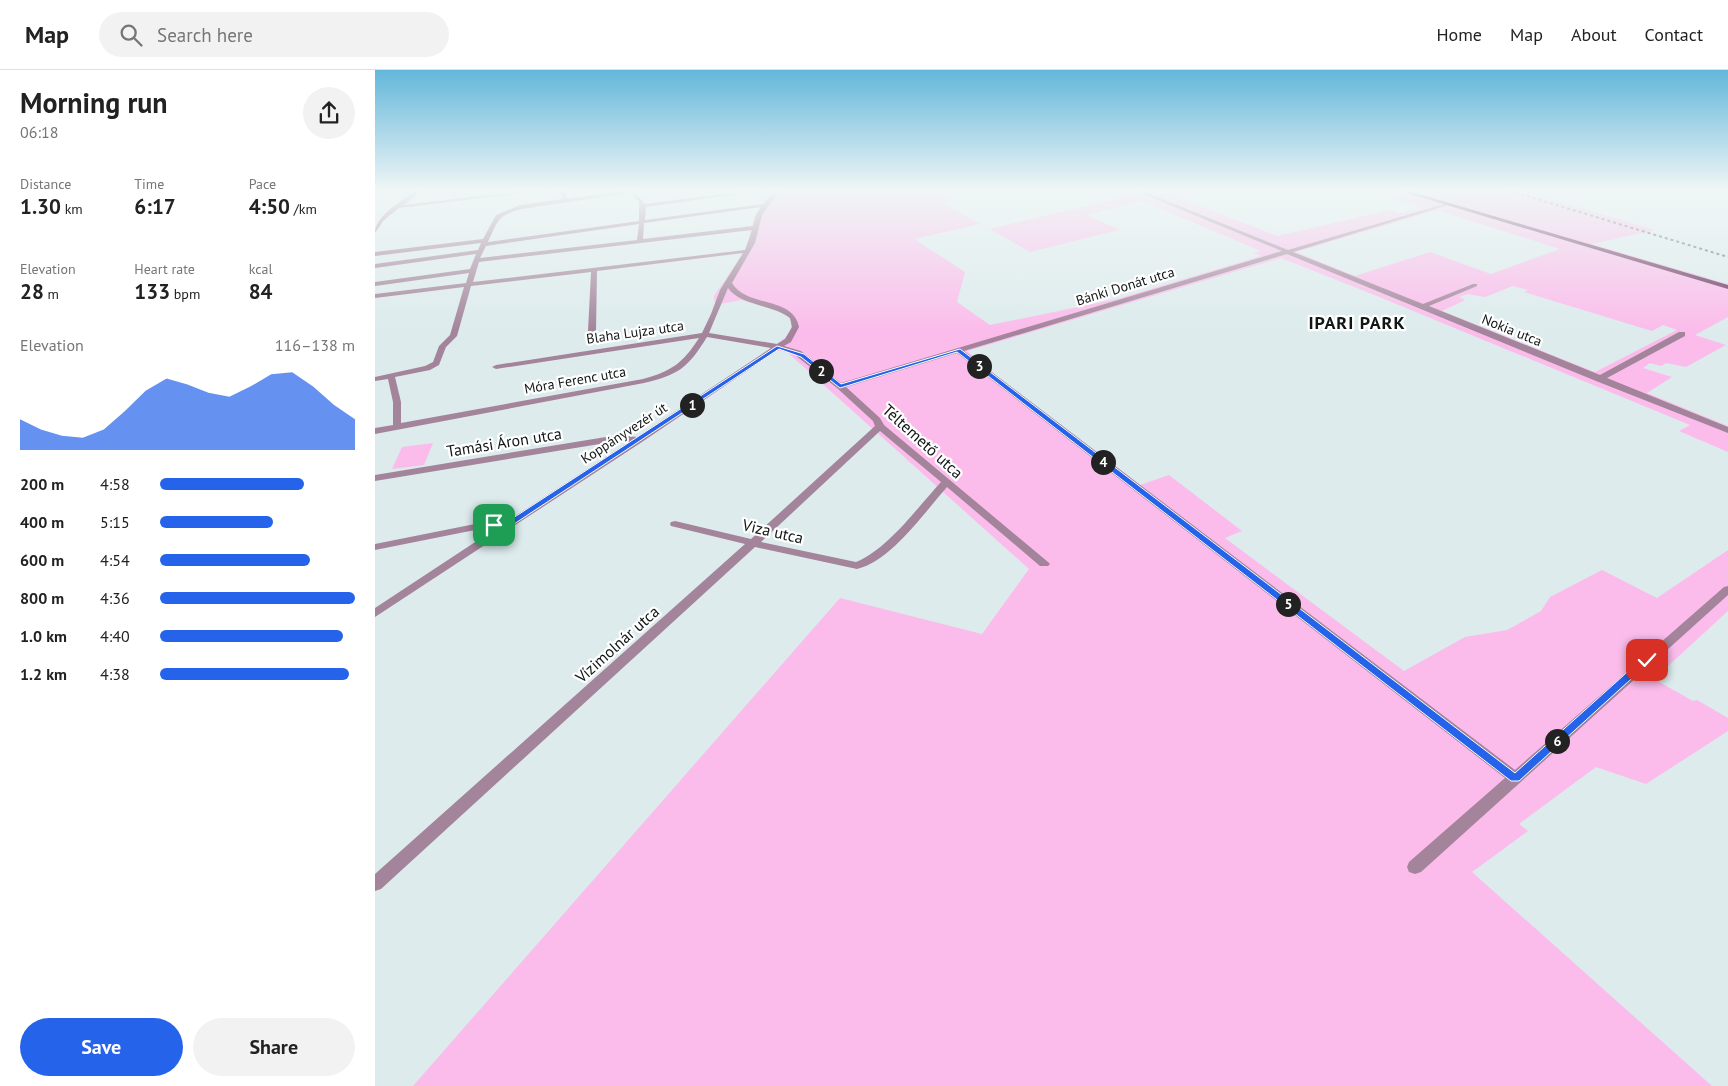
<!DOCTYPE html>
<meta charset="utf-8">
<style>
body{margin:0;font-family:"PT Sans",sans-serif;background:#f2f2f2;color:#222;height:100vh;display:flex;flex-direction:column;font-size:19px;white-space:nowrap}
*{box-sizing:border-box;margin:0}
p{font-size:16px;color:#767676}
.icon{flex:none;width:28px;height:28px;fill:none;stroke:currentColor;stroke-width:2;stroke-linecap:round;stroke-linejoin:round}
.map{position:relative;flex:1;overflow:hidden}
.details{display:flex;flex-direction:column;background:#fff;width:375px}
.details>*{flex:none}
.pin{position:absolute;display:grid;place-items:center;width:42px;height:42px;color:#fff;margin:-21px;border-radius:10px;box-shadow:0 2px 8px #0006}
.km{position:absolute;width:25px;height:25px;margin:-12px;border-radius:50%;background:#222;color:#fff;font-size:14px;line-height:25px;text-align:center}
.round{display:grid;place-items:center;flex:none;width:52px;height:52px;border-radius:26px;background:#f2f2f2}
.overview{display:flex;align-items:center;justify-content:space-between;height:85px;padding:0 20px}
h1{font-size:28px;font-weight:800;line-height:38px}
.figures{display:grid;grid-template-columns:repeat(3,1fr);gap:8px;height:85px;padding:5px 20px}
.figures div{display:grid;align-content:center}
.figures b{font-size:21px;font-weight:800}
.figures small{font-size:14px;font-weight:400}
.figures p{font-size:14px}
.chart{height:140px;padding:10px 20px}
.chart p{display:flex;justify-content:space-between}
.chart svg{width:100%;height:90px;margin-top:5px;fill:#2563eb;opacity:.7}
.cta{display:flex;gap:10px;margin-top:auto;padding:10px 20px}
.cta a{flex:1;height:58px;border-radius:30px;background:#2563eb;color:#fff;font-size:20px;font-weight:800;line-height:58px;text-align:center}
.cta a+a{background:#f2f2f2;color:#222}
ul{padding:0 20px;list-style:none;font-size:16px}
li{display:grid;grid-template-columns:80px 60px 1fr;align-items:center;height:38px}
li i{height:12px;border-radius:6px;background:#2563eb}
header{display:flex;align-items:center;gap:30px;box-sizing:border-box;height:70px;padding:0 25px;background:#fff;border-bottom:1px solid #e0e0e0}
header strong{font-size:24px}
nav{display:flex;gap:28px;margin-inline-start:auto;font-size:18px}
.search{width:350px;height:45px;background:#f2f2f2;display:flex;align-items:center;gap:12px;box-sizing:border-box;padding:0 18px;border-radius:28px;color:#767676;font-size:19px}
main{display:flex;flex:1;min-height:0}
.map>svg:first-child{display:block}
</style>
<header>
<strong>Map</strong>
<div class="search"><svg class="icon" aria-label="search" viewBox="0 0 24 24"><circle cx="10" cy="10" r="6"/><path d="M15 15l6 6"/></svg>Search here</div>
<nav><a>Home</a><a>Map</a><a>About</a><a>Contact</a></nav>
</header>
<main>
<section class="details">
<div class="overview"><div><h1>Morning run</h1><p>06:18</p></div><a class="round"><svg class="icon" aria-label="share" viewBox="0 0 24 24"><path d="M12 15V3M7 8l5-5 5 5M5 13v7h14v-7"/></svg></a></div>
<div class="figures">
<div><p>Distance</p><b>1.30<small> km</small></b></div>
<div><p>Time</p><b>6:17</b></div>
<div><p>Pace</p><b>4:50<small> /km</small></b></div>
</div>
<div class="figures">
<div><p>Elevation</p><b>28<small> m</small></b></div>
<div><p>Heart rate</p><b>133<small> bpm</small></b></div>
<div><p>kcal</p><b>84</b></div>
</div>
<div class="chart"><p><span>Elevation</span>116–138 m</p>
<svg viewBox="0 0 160 44" preserveAspectRatio="none"><path d="M0 44V29L10 34L20 37L30 38L40 34L50 25L60 15L70 9L80 12L90 16L100 18L110 13L120 7L130 6L140 13L150 22L160 29V44z"/></svg>
</div>
<ul>
<li><b>200 m</b>4:58<i style="width:74%"></i></li>
<li><b>400 m</b>5:15<i style="width:58%"></i></li>
<li><b>600 m</b>4:54<i style="width:77%"></i></li>
<li><b>800 m</b>4:36<i style="width:100%"></i></li>
<li><b>1.0 km</b>4:40<i style="width:94%"></i></li>
<li><b>1.2 km</b>4:38<i style="width:97%"></i></li>
</ul>
<div class="cta"><a>Save</a><a>Share</a></div>
</section>
<div class="map">
<svg width="1353" height="1016" viewBox="0 0 1353 1016">
<rect width="100%" height="100%" fill="#ddebec"/>
<g fill="#fbbceb" fill-rule="evenodd">
<path d="M399,119h175l-3,16 34,19 -66,15 51,33 -8,30 33,23 127,-26 144,-43 -7,-3 7,-2 -119,-50 -55,14 32,15 -89,22 -40,-23 130,-31 -14,-6 10,-3h48l28,14 85,33 114,-26 11,3 20,-5 -57,-19h152l138,41 -63,14 136,40v33l-33,18 31,10 -40,22 -20,-4 -5,3 -11,-3 -7,5 29,9 -25,16 81,33v26l-49,-21 11,-6 -313,-129 -96,-38 -314,93 52,43 121,91 29,-10 73,56 -17,7 179,133 61,-34 42,-7 34,-19 9,-14 52,-27 55,28 71,-48v61l-74,68 39,22 4,-1 31,18v13l-82,53 -50,-17 -77,57 9,7 -56,41 240,214h-1299l427,-488 142,36 47,-65 -242,-217 -18,-3 16,-11 6,-8v-9l-5,-7 -8,-4 -37,-10 -26,5 -1,-9 33,-48 6,-28 7,-13zM1062,140l123,39 -69,25 -61,-22 -75,24 -59,-24zM1138,216l15,4 -4,2 128,39 11,-6 14,5 -82,42 -153,-61 23,-11 -6,-3 9,-3 17,3z"/>
<polygon points="58,373 49,395 17,399 27,377"/>
</g>
<g fill="none" stroke-linecap="round" stroke-linejoin="round">
<g fill="#a3849b" fill-rule="evenodd">
<polygon points="5,119 12,119 9,121"/>
<path d="M43,119h6l-20,16 135,-16h15l-155,19 -15,12 -9,13c0,-18 30,-34 43,-44z"/>
<path d="M183,119h4l6,10 63,-10h20l-16,3 10,12 115,-15h13l-127,18 -1,13 118,-16 13,-15h5l-19,26 -7,28 -23,40c15,25 61,13 67,44l-8,15 -7,4 17,5 40,32 441,-132 -151,-62h6l151,61 160,-47v2l-155,47 130,52 50,-20h4v2l-48,20 171,69 79,-43h6v4l-78,42 121,49v6l-132,-52 -309,-127 -323,97 551,419 209,-183 4,-1v9l-307,277 -6,2 -6,-2 -2,-5 2,-5 96,-84 -548,-425 -111,34 34,31 4,7 164,137 2,2 -2,2h-8l-93,-79c-23,26 -56,74 -90,82l-102,-22 -374,342 -6,2v-17l370,-330 -74,-18 -1,-2 1,-2 4,-1 76,18 124,-113 -2,-5 -36,-33 -42,-33 -16,-6 -137,93 -267,175v-9l123,-81 -23,3 -100,20v-6l100,-20 34,-4 120,-78 -11,-1 -243,40v-6l243,-40 19,2 134,-89 -64,-11c-19,31 -29,38 -63,46l-269,51v-6l18,-3v-23l-5,-23 -13,2v-4l50,-11 8,-4 6,-16 11,-11 14,-48 -89,11v-4l91,-11 3,-10 -94,13v-4l95,-13 6,-15 -101,14v-4l103,-14 3,-7 -106,13v-4l108,-13 13,-24 24,-10 43,-6zM255,123l9,9v19l-151,21c10,-21 9,-26 33,-33zM386,137l-5,8 -3,11 -110,13 1,-16zM264,154l-2,16 -157,18 6,-12zM377,160l-7,20 -272,32 6,-20zM368,183l-23,37 -9,24 -9,19 -206,32 -4,2 4,2 203,-31c-16,25 -27,33 -56,41l-242,44v-21l-6,-25 35,-7 9,-5 7,-18 11,-11 14,-50 120,-14 -3,59 4,2 4,-2 1,-60zM353,218c11,17 45,17 62,30l2,9 -7,12 -8,5 -68,-11zM505,361l61,51c-24,26 -53,67 -85,80l-95,-20z"/>
</g>
<polygon fill="#67335b" fill-rule="evenodd" points="1018,119 1027,119 1353,215 1353,219"/>
<polyline stroke="#616a6a" stroke-width="2" stroke-dasharray="3 3" stroke-linecap="butt" points="1129,119 1353,187"/>
</g>
<linearGradient id="sky" x2="0" y2="1"><stop stop-color="#63b7da"/><stop offset="0.46" stop-color="#f0f6f6"/><stop offset="1" stop-color="#f0f6f6" stop-opacity="0"/></linearGradient>
<rect width="1353" height="261" fill="url(#sky)"/>
<polygon fill="#2563eb" stroke="#fff" points="402,276 429,284 466,314 585,279 1140,703 1269,587 1272,586 1277,590 1144,711 1136,711 582,282 465,318 426,287 404,279 139,454 119,457 115,455 135,450"/>
<g text-anchor="middle" stroke-width="4.5" stroke-linejoin="round" paint-order="stroke">
<g font-size="14" fill="#111616" stroke="#fff">
<text transform="translate(750 216) rotate(-17)" y="5">Bánki Donát utca</text>
<text transform="translate(1137 260) rotate(22)" y="5">Nokia utca</text>
<text transform="translate(260 262) rotate(-8)" y="5">Blaha Lujza utca</text>
<text transform="translate(200 310) rotate(-10)" y="5">Móra Ferenc utca</text>
<text transform="translate(249 363) rotate(-33)" y="5">Koppányvezér út</text>
</g>
<g font-size="16" fill="#111616" stroke="#fff">
<text transform="translate(548 371) rotate(42)" y="6">Téltemető utca</text>
<text transform="translate(129 372) rotate(-9)" y="6">Tamási Áron utca</text>
<text transform="translate(398 461) rotate(13)" y="6">Viza utca</text>
<text transform="translate(242 574) rotate(-42)" y="6">Vízimolnár utca</text>
</g>
<g font-size="18" font-weight="bold" letter-spacing="1" fill="#111616" stroke="#fff">
<text x="982" y="259">IPARI PARK</text>
</g>
</g>
</svg>
<div class="pin" style="left:119px;top:455px;background:#1e9e55"><svg class="icon" aria-label="arrive" viewBox="0 0 24 24"><path d="M6 21V4h12l-3 4 3 4H6"/></svg></div>
<div class="pin" style="left:1272px;top:590px;background:#d93025"><svg class="icon" aria-label="check" viewBox="0 0 24 24"><path d="M5 12l5 5 9-10"/></svg></div>
<b class="km" style="left:317px;top:335px">1</b>
<b class="km" style="left:446px;top:301px">2</b>
<b class="km" style="left:604px;top:296px">3</b>
<b class="km" style="left:728px;top:392px">4</b>
<b class="km" style="left:913px;top:534px">5</b>
<b class="km" style="left:1182px;top:671px">6</b>
</div>
</main>
